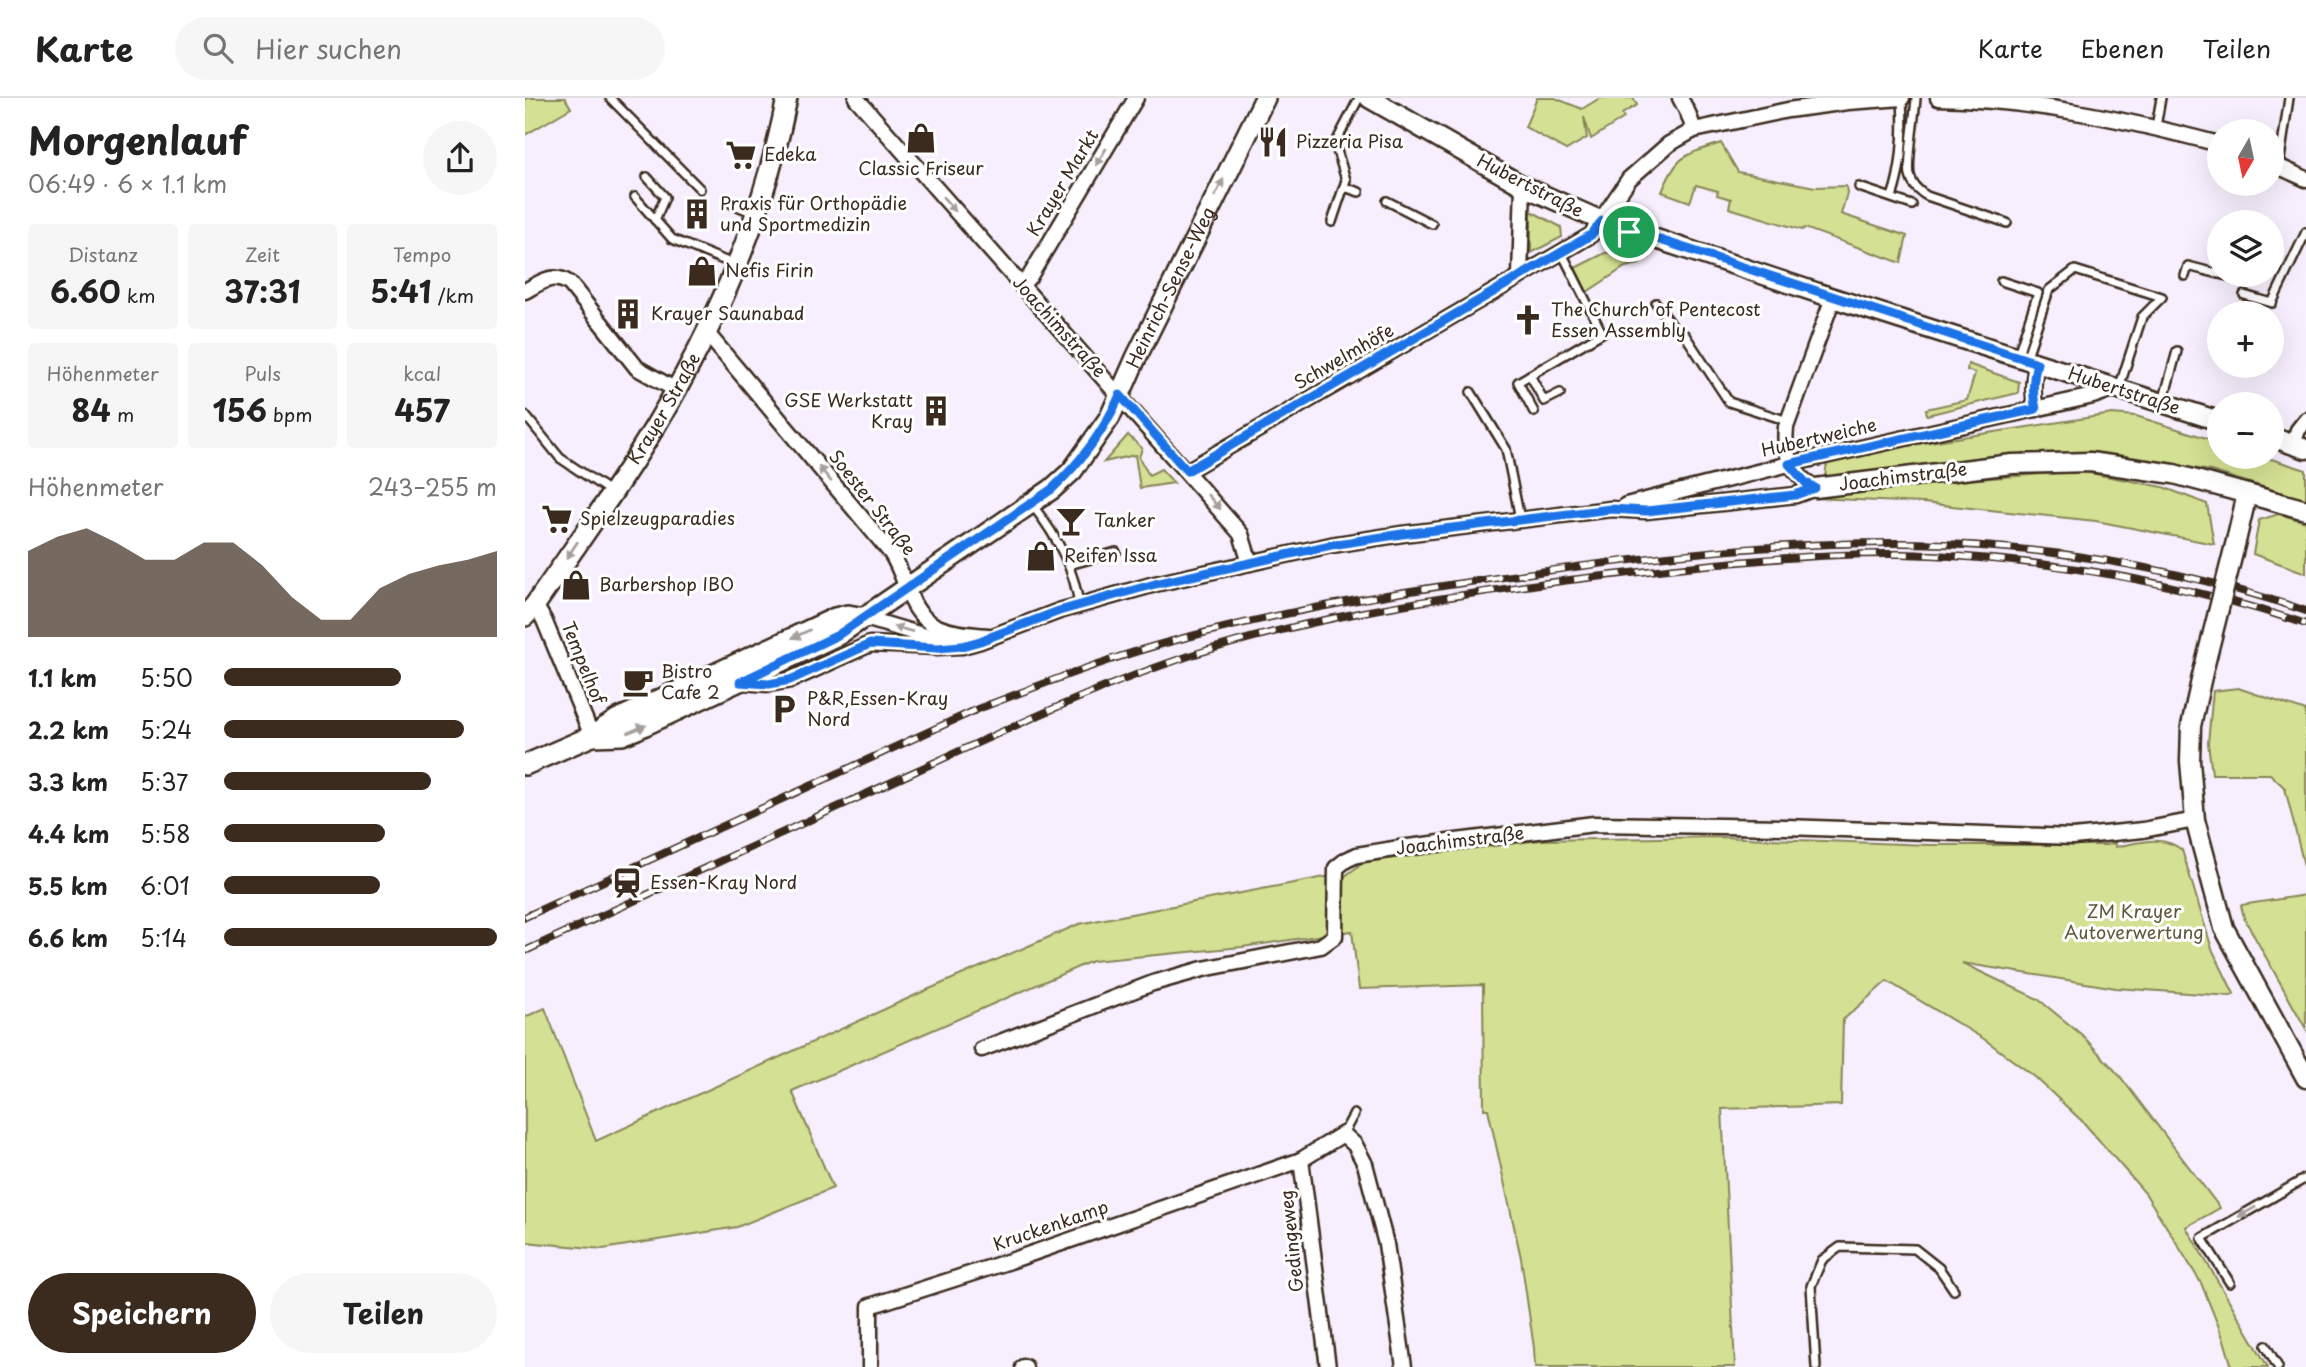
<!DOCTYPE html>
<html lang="de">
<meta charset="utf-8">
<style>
body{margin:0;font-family:"Playpen Sans",sans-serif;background:#f6f6f6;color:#222;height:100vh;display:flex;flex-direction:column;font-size:26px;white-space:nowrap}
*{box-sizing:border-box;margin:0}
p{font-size:23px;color:#767676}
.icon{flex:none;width:38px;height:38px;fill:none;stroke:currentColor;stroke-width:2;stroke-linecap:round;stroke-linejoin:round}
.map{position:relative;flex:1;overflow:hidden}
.drawer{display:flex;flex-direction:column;background:#fff;width:525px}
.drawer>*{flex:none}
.needle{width:46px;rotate:189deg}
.fabs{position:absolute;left:1682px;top:21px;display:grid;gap:14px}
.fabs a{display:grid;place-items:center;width:77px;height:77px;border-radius:50%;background:#fff;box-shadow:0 7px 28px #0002;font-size:35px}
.pin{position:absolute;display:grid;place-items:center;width:60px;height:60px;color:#fff;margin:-30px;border:4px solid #fff;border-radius:50%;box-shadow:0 2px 7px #0007}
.round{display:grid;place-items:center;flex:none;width:74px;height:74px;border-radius:37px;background:#f6f6f6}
.summary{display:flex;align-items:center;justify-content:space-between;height:119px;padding:0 28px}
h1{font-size:38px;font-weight:700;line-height:52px}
.stats{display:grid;grid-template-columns:repeat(3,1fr);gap:10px;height:119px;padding:7px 28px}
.stats div{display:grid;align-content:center;border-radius:7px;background:#f6f6f6;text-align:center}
.stats b{font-size:30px;font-weight:700}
.stats small{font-size:19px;font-weight:400}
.stats p{font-size:19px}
.chart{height:196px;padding:14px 28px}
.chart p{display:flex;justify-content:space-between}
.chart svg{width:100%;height:126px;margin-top:7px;fill:#3b2a1e;opacity:.7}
.action{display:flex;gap:14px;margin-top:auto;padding:14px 28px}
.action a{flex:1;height:80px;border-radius:42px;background:#3b2a1e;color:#fff;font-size:28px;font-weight:700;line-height:80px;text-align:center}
.action a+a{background:#f6f6f6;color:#222}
ul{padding:0 28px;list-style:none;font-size:23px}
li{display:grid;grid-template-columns:112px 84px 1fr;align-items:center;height:52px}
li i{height:18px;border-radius:9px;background:#3b2a1e}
header{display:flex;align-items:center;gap:42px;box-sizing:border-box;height:98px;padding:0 35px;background:#fff;border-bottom:2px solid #e0e0e0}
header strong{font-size:33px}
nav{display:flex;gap:38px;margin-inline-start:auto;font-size:24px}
.search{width:490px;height:63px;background:#f6f6f6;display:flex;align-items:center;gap:18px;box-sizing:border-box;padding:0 24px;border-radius:38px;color:#767676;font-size:26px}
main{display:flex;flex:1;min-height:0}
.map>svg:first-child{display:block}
</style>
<header>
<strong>Karte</strong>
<div class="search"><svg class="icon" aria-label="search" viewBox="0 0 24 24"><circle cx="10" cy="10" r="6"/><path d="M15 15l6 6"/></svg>Hier suchen</div>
<nav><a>Karte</a><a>Ebenen</a><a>Teilen</a></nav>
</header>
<main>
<section class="drawer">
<div class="summary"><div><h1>Morgenlauf</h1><p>06:49 · 6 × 1.1 km</p></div><a class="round"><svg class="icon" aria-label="share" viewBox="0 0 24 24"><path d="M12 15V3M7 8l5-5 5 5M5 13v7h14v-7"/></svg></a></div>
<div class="stats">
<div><p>Distanz</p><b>6.60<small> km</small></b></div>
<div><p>Zeit</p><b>37:31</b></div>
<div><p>Tempo</p><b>5:41<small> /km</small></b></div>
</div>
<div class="stats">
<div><p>Höhenmeter</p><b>84<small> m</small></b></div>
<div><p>Puls</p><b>156<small> bpm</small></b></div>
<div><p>kcal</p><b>457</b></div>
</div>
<div class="chart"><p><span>Höhenmeter</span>243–255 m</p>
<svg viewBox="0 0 160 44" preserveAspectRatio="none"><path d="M0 44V14L10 9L20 6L30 11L40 17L50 17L60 11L70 11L80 19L90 30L100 38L110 38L120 27L130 22L140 19L150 17L160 14V44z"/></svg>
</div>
<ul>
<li><b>1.1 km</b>5:50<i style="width:65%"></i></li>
<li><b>2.2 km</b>5:24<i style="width:88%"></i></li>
<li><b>3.3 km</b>5:37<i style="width:76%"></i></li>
<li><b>4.4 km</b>5:58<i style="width:59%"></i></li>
<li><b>5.5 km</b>6:01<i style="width:57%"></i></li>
<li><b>6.6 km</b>5:14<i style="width:100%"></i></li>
</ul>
<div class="action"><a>Speichern</a><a>Teilen</a></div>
</section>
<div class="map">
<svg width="1781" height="1269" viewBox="0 0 1781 1269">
<rect width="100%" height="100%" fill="#f7effd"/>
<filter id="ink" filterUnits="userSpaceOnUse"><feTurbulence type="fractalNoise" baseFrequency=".0143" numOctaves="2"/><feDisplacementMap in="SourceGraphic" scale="14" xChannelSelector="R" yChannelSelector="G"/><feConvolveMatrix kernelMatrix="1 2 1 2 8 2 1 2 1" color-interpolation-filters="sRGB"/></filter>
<g filter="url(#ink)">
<g fill="#d4e093" stroke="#888558" stroke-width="2">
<polygon points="0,0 40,0 46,10 0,37"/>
<polygon points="1012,0 1030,0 1057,11 1075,0 1108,0 1112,7 1097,16 1099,20 1066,41 1059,19 1062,40 1041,52 1000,29"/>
<path d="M1196,45l17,29 77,15 31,-1 1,7 -6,21 66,22 -6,27 -96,-35 -3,2 -73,-22 2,-9 -14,-4 1,-4 -22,-6 -6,17 -28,-10c15,-37 22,-37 59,-49z"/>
<polygon points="1006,113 1036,129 1037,139 1006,155"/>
<polygon points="1100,153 1118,159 1114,166 1100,169 1062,194 1050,170 1080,155"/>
<polygon points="1443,266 1494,284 1493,295 1402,317 1401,311 1442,302 1450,275 1442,272"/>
<polygon points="1587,316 1611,318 1694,344 1694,359 1740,359 1781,372 1781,402 1686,373 1592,357 1540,356 1300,379 1302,364 1366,350"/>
<polygon points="603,337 617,350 614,360 624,377 636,371 649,385 615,390 610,357 579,364"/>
<polygon points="1554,373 1638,389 1682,406 1689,446 1571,423 1398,405 1288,400 1391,386"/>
<polygon points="1754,416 1781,424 1781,475 1728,456 1734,422"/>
<polygon points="1713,590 1781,613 1781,776 1760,690 1745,676 1687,676 1683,645 1688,593"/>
<path d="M1194,739l210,8h177l9,-2v4c24,-4 47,-13 67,3l30,99 22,45 -3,2 -115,-8 -154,-25 76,36 44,36 37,40 101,133 -34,19 82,140h-36l-8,-27 -23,-57 -30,-49 -26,-41 -61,-70 -49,-46 -51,-38 -97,-58 -44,39 -2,85 -119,4 13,258h-200l-1,-19 -13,-90 -33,-149h-4l-1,-124 -124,4 -7,-58 -110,16 -150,14 -300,130 41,97 -96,39 -134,22 -78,-7v-225l20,-9 51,133 324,-148 159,-69 246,-47 20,-1 19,-14 177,-22z"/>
<polygon points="1781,797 1781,931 1719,820 1716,807"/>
</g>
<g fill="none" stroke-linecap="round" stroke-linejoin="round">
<g stroke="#3b2a1e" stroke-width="12">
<g id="service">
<polyline points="85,0 175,91"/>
<path d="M1391,0c-1,18 -9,63 -6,77 2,10 8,16 17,21l80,27"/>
<polyline points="1631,29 1636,0"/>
<polyline points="1754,68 1764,0"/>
<polyline points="122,79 140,99 130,122"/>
<polyline points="819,89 834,94"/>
<polyline points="1334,89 1387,107"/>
<polyline points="110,99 147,141 208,166"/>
<path d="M1367,99c11,-31 12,-65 10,-98"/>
<polyline points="862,103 907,126"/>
<polyline points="207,106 229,115"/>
<polyline points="807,124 821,82 810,46 834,0"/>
<polyline points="1698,177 1711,180"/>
<polyline points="1660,178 1663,168 1694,176"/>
<polyline points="1476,183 1513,195 1492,259"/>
<polyline points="1719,197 1747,205 1781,134"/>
<polyline points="1131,205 1151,233 1160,237 1204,304 1263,323"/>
<polyline points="1501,261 1524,192 1550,172 1637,199 1617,219 1594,290"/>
<polyline points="1005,277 993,284 1009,314"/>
<polyline points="946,294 981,351 995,421"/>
<polyline points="1035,295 1019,303 1005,277 1077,235 1036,153"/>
<polyline points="1638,304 1652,253"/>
<polyline points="0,317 35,360 86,394"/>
<path d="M508,408c23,29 41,61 46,99"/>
<polyline points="544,467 591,454"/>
<polyline points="818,1036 829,1016"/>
<polyline points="1705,1185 1677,1140 1781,1080"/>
<polyline points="1741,1248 1753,1269"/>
<polyline points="1291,1269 1286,1188 1297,1162 1315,1149 1390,1151 1414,1170 1429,1192"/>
</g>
</g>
<g stroke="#3b2a1e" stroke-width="19">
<g id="minor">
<polyline points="331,0 716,436 725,465"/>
<polyline points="1155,0 1163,15 1169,32"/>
<path d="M1413,0c95,2 190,22 281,46"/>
<polyline points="1746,65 1781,81"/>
<polyline points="995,177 998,88"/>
<polyline points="496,187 505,178 611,0"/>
<path d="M0,193c16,-9 29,-19 45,-7l67,84 39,22"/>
<path d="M181,234l185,221c9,14 13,29 20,45 14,35 45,35 77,38"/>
<path d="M1511,311c-4,-15 -3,-31 1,-46"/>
<polyline points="1768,346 1773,332 1781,322"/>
<polyline points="662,373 1066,137 1104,81 1144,46 1169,32 1263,12 1323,4 1377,0"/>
<path d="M1290,390c-24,-14 -32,-34 -29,-61l47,-129"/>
<polyline points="1101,407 1264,366 1568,298 1591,290"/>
<polyline points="10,507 19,522 67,638"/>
<polyline points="340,520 407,540 425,542"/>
<polyline points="217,584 244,586 266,582 345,546 412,549 437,548 455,543 534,513 630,486 806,447 877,436 1086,411 1121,413 1271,397 1290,390"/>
<polyline points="457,951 628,885 678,871 796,848 810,838 811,770 821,762 832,757 875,750 1069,726 1261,729 1548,739 1618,732 1670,722"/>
<polyline points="776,1062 803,1269"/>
<polyline points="345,1269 345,1208 485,1163 776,1062 818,1036 830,1047 840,1066 861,1146 879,1269"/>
<polyline points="498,1269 500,1269"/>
</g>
</g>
<g stroke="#3b2a1e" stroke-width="23">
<g id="tertiary">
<polyline points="844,0 998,88 1077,123 1308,200 1694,323"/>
<polyline points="1746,339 1781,351"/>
<polyline points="1290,390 1487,366 1565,364 1649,376 1781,412"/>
<polyline points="1712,439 1722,396"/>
<polyline points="1677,578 1666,628 1665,663 1670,722 1699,830 1781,980"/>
</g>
</g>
<g stroke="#3b2a1e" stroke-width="24">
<g id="secondary">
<path id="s1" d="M0,518l10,-11c35,-51 72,-102 105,-154 68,-108 123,-227 147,-353"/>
<path id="s2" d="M67,638l30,-1 15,-6 201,-94 214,-146 20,-18 38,-54 26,-59 129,-260"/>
<polyline points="0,667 67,638 93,621 310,520 323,517 340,520"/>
</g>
</g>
<use href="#service" stroke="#fff" stroke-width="7"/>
<use href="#minor" stroke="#fff" stroke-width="14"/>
<use href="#tertiary" stroke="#fff" stroke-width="18"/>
<use href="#secondary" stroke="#fff" stroke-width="19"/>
<g stroke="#3b2a1e" stroke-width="8">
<g id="rail">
<path d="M0,819l453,-208c67,-26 135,-53 206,-71 112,-30 226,-48 341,-64 125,-18 253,-32 380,-31 134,1 273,24 401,68"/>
<path d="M0,853c130,-60 261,-120 391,-180 90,-41 181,-85 276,-116 113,-36 229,-55 347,-71 59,-8 118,-14 177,-20 62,-6 124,-11 186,-10 137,3 275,27 404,70"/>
</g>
</g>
<use href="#rail" stroke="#fff" stroke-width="5" stroke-dasharray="16" stroke-linecap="butt"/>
<g stroke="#3b2a1e" stroke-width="23" stroke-linecap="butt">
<polyline id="tertiary-bridge" points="1677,578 1712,439"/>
</g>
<use href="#tertiary-bridge" stroke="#fff" stroke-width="18"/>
</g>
<defs><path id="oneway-solid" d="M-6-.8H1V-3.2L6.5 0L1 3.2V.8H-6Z" transform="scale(1.75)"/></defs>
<g fill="#a79f9a">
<use href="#oneway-solid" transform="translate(576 59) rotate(121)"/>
<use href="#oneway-solid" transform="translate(694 90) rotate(-64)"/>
<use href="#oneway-solid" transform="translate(424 106) rotate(49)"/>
<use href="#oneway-solid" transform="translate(300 376) rotate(-130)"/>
<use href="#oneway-solid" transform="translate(689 404) rotate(49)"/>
<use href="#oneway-solid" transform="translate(47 452) rotate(124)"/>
<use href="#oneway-solid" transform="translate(378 531) rotate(-164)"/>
<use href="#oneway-solid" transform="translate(276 536) rotate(155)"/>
<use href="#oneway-solid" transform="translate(112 631) rotate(-22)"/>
<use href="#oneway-solid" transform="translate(1722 1114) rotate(150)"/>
</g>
</g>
<g fill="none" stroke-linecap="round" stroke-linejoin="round" filter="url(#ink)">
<g stroke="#fff" stroke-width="14">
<path id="route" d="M1077,123l435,142c-4,15 -5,31 -1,46l-247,55 17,19 9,5 -20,7 -149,16 -35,-2 -209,25 -71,11 -176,39 -96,27 -79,30 -18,5 -25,2 -67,-4 -80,36 -21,4 -29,-2 98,-47 214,-146c29,-27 52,-58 68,-94l67,76 404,-236z"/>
</g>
<use href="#route" stroke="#1a73e8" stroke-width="9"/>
</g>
<defs>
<g id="shop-bare" transform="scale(2.415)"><path d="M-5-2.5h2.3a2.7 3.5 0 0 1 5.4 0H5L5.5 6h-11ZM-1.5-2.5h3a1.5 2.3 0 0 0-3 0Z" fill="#3b2a1e" stroke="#fff" stroke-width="2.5" paint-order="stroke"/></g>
<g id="restaurant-bare" transform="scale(2.415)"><path d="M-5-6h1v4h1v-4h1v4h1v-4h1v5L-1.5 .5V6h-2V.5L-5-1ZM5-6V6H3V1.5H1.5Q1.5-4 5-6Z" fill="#3b2a1e" stroke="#fff" stroke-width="2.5" paint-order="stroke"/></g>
<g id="supermarket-bare" transform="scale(2.415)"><path d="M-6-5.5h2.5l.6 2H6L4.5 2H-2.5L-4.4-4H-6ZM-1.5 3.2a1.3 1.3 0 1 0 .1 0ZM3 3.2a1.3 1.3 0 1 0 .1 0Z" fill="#3b2a1e" stroke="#fff" stroke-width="2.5" paint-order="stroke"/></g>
<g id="building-bare" transform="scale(2.415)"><path d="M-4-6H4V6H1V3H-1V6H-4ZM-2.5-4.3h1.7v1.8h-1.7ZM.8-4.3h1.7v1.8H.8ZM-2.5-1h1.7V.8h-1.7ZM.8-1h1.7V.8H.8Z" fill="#3b2a1e" stroke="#fff" stroke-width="2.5" paint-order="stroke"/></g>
<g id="church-bare" transform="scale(2.415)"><path d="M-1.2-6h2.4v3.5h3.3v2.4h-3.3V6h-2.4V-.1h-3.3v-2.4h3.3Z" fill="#3b2a1e" stroke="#fff" stroke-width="2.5" paint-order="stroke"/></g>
<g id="bar-bare" transform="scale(2.415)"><path d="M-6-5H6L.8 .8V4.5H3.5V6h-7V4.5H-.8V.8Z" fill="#3b2a1e" stroke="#fff" stroke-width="2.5" paint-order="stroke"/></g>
<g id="cafe-bare" transform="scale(2.415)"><path d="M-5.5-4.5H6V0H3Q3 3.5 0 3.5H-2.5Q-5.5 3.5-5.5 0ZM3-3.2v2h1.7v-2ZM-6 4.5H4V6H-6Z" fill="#3b2a1e" stroke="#fff" stroke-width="2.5" paint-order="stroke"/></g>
<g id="parking-bare" transform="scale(2.415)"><path d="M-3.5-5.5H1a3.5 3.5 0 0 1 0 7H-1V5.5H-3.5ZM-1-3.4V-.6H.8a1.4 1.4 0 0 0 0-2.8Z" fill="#3b2a1e" stroke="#fff" stroke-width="2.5" paint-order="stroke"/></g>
<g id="station-bare" transform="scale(2.415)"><path d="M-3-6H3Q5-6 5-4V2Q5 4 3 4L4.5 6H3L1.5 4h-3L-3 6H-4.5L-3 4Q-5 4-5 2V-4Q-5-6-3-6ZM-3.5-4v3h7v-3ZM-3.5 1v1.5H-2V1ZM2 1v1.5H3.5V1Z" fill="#3b2a1e" stroke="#fff" stroke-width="2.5" paint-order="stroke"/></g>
</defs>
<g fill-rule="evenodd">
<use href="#shop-bare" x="396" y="40"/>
<use href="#restaurant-bare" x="748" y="44"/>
<use href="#supermarket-bare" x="216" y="57"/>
<use href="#building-bare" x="172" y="116"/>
<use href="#shop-bare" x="177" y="173"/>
<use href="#building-bare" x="103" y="216"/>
<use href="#church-bare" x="1003" y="222"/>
<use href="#building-bare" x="411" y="313"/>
<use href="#supermarket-bare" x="32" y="421"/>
<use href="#bar-bare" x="546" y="423"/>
<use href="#shop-bare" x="516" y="458"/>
<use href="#shop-bare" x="51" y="487"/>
<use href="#cafe-bare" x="113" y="584"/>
<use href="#parking-bare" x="259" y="611"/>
<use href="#station-bare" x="102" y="785"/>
</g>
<g text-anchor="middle" stroke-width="6" stroke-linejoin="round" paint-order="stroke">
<g font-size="18" fill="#3b2a1e" stroke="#fff" text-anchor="start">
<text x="771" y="50">Pizzeria Pisa</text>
<text x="239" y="63">Edeka</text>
<text x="396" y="77" text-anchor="middle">Classic Friseur</text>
<text x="195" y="112">Praxis für Orthopädie<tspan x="195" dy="21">und Sportmedizin</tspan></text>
<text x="200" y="179">Nefis Firin</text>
<text x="1026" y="218">The Church of Pentecost<tspan x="1026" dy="21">Essen Assembly</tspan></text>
<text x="126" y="222">Krayer Saunabad</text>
<text x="388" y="309" text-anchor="end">GSE Werkstatt<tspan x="388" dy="21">Kray</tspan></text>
<text x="55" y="427">Spielzeugparadies</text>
<text x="569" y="429">Tanker</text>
<text x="539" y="464">Reifen Issa</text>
<text x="74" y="493">Barbershop IBO</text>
<text x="136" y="580">Bistro<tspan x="136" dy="21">Cafe 2</tspan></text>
<text x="282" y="607">P&amp;R,Essen-Kray<tspan x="282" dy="21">Nord</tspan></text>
<text x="125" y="791">Essen-Kray Nord</text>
</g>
<g font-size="18" fill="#3b2a1e" stroke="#fff">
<text transform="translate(538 85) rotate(-59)" y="6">Krayer Markt</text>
<text transform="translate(1005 88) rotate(27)" y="6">Hubertstraße</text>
<text dy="6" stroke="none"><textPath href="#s2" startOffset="763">Heinrich-Sense-Weg</textPath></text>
<text transform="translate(534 229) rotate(48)" y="6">Joachimstraße</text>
<text transform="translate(819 259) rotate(-30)" y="6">Schwelmhöfe</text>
<text transform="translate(1599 293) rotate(18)" y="6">Hubertstraße</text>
<text dy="6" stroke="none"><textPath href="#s1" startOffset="250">Krayer Straße</textPath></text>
<text transform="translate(1294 340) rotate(-13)" y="6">Hubertweiche</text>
<text transform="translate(1378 379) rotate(-7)" y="6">Joachimstraße</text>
<text transform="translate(347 405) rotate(52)" y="6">Soester Straße</text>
<text transform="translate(58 565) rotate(68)" y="6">Tempelhof</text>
<text transform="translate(935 743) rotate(-7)" y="6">Joachimstraße</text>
<text transform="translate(526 1128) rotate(-19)" y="6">Kruckenkamp</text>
<text transform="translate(767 1143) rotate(-96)" y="6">Gedingeweg</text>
</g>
<g font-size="18" fill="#61583b" stroke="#fff">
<text x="1609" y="820">ZM Krayer<tspan x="1609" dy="21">Autoverwertung</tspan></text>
</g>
</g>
</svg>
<div class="fabs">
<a><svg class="needle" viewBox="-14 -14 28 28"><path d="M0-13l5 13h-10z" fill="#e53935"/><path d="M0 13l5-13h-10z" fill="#767676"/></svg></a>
<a><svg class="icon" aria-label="layers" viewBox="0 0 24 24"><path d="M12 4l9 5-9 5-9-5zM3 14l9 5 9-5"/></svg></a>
<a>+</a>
<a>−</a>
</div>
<div class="pin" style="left:1104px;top:134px;background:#1e9e55"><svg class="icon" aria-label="arrive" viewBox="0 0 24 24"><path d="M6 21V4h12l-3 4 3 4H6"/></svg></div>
</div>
</main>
